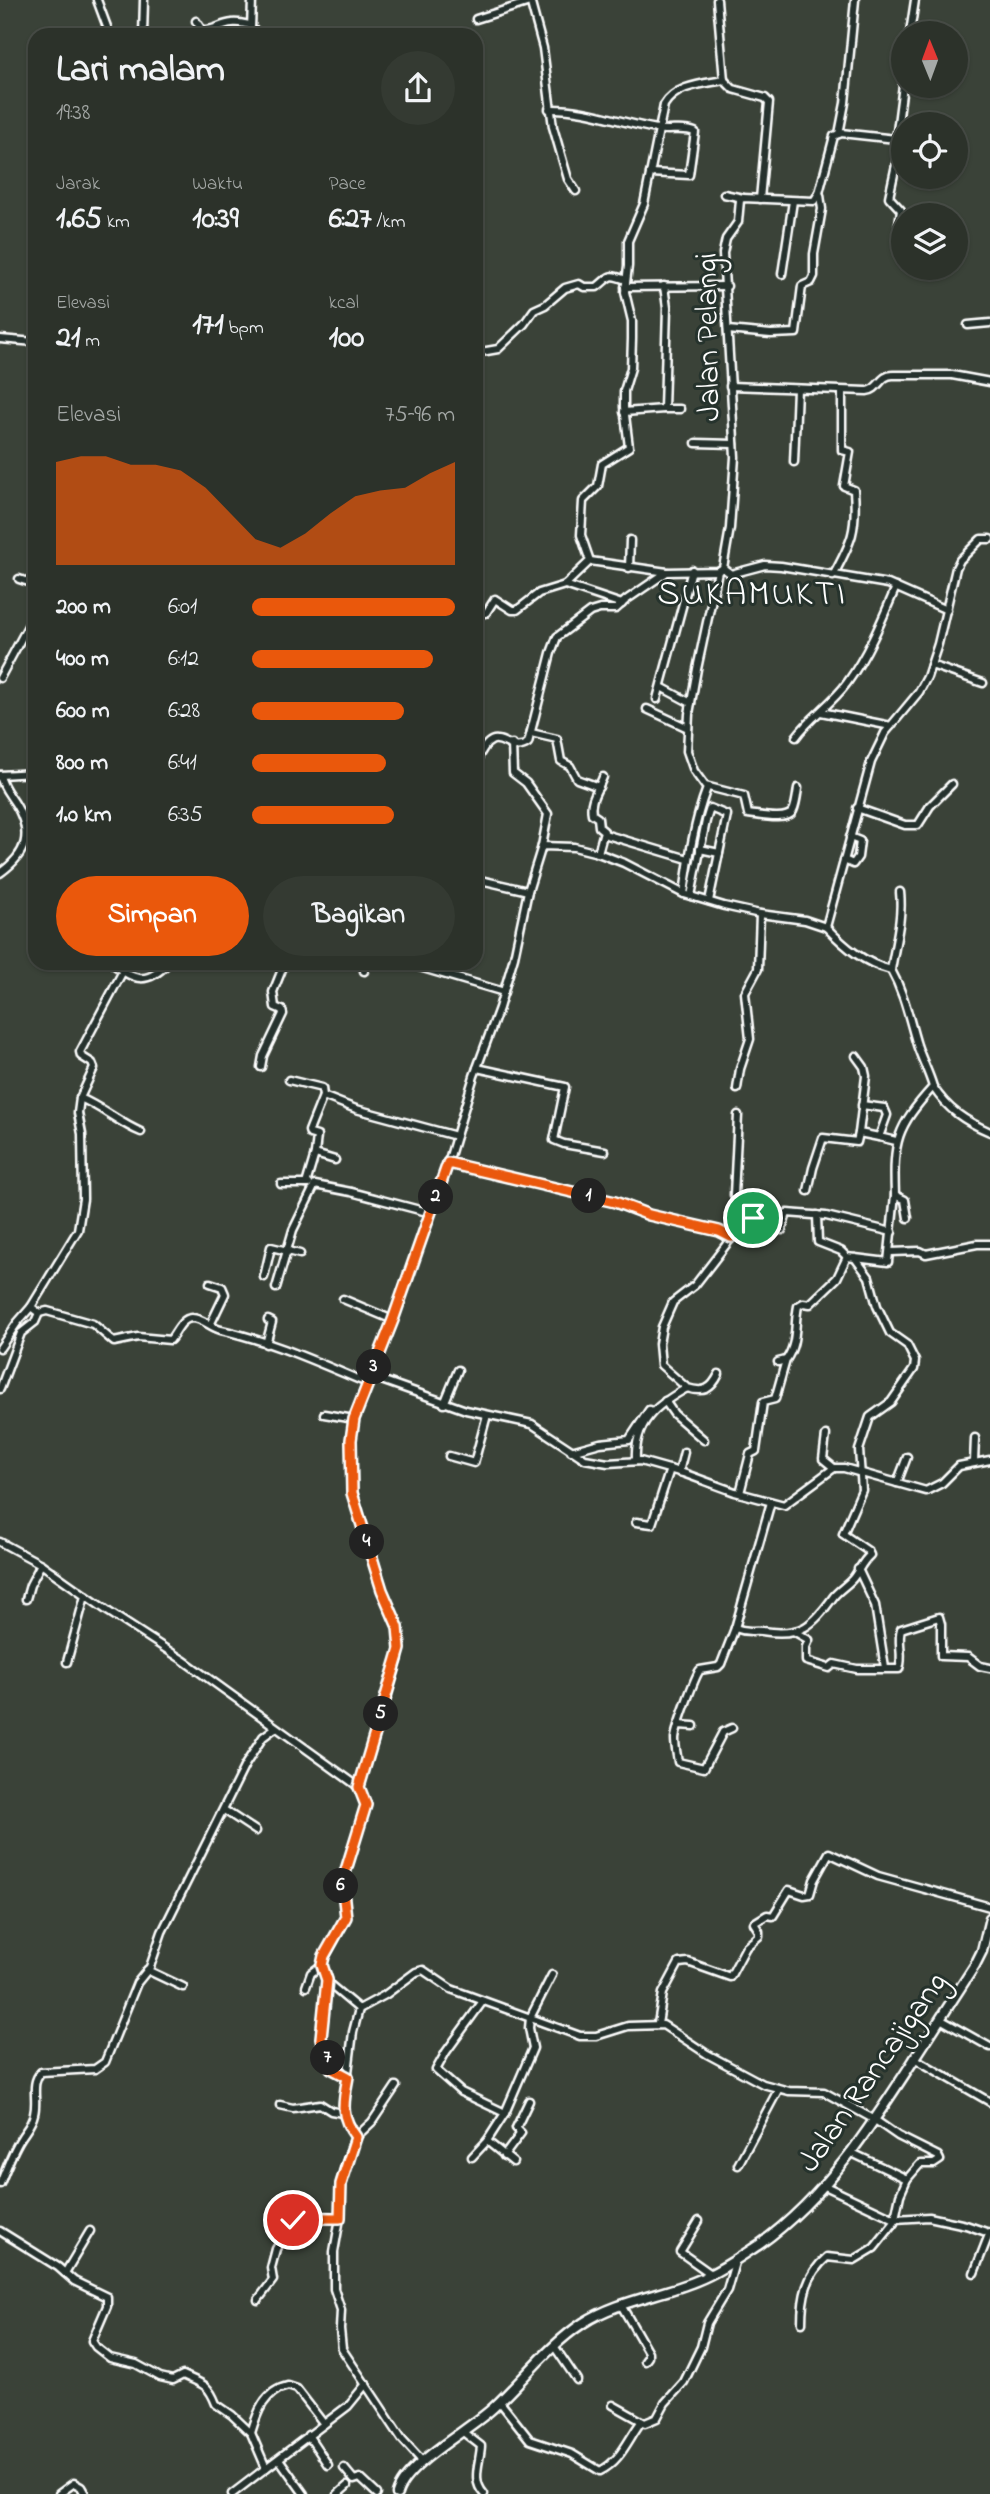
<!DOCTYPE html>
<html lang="id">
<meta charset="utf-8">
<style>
body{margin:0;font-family:"Indie Flower",sans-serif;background:#343a32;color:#f1f3f6;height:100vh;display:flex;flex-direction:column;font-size:26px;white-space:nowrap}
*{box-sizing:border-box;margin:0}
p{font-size:23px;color:#a6aaa8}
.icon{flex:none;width:38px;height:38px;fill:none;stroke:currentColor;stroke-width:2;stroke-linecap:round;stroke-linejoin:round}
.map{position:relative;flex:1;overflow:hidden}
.panel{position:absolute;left:28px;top:28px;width:455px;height:942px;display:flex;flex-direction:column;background:#2c322a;border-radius:21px;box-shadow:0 2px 5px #0004,0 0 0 2px #484d47}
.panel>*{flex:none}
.needle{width:46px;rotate:359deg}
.buttons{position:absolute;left:891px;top:21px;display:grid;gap:14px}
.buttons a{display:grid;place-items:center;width:77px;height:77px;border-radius:50%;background:#2c322a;box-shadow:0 2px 5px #0004,0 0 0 2px #484d47;font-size:35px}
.pin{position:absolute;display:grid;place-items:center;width:60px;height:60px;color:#fff;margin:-30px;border:4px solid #fff;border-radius:50%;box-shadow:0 2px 7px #0007}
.km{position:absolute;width:35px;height:35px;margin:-18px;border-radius:50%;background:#222;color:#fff;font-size:19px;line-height:35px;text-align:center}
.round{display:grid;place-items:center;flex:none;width:74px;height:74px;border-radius:37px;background:#343a32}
.overview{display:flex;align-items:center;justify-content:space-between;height:119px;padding:0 28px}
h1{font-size:38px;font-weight:800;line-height:52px}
.stats{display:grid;grid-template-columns:repeat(3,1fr);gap:10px;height:119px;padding:7px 28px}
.stats div{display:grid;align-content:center}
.stats b{font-size:30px;font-weight:800}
.stats small{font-size:19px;font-weight:400}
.stats p{font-size:19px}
.chart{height:196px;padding:14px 28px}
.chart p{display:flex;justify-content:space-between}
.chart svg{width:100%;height:126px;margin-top:7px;fill:#ea580c;opacity:.7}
.primary-button{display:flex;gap:14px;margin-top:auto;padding:14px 28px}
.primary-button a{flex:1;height:80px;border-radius:42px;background:#ea580c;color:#fff;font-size:28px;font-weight:800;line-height:80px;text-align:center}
.primary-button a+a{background:#343a32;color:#f1f3f6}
ul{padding:0 28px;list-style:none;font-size:23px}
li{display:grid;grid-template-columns:112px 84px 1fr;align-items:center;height:52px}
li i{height:18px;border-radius:9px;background:#ea580c}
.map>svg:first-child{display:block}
</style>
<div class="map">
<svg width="990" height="2494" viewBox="0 0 990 2494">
<rect width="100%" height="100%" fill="#3a4238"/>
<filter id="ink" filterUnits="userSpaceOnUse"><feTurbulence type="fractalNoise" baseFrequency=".0143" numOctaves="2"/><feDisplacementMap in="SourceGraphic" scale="14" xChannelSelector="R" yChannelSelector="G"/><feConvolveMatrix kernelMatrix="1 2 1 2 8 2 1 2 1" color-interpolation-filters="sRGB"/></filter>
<g filter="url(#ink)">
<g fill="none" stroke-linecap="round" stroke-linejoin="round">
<g stroke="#fff" stroke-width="11">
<g id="minor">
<polyline points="97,0 110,35"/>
<polyline points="252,0 251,29 264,35"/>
<polyline points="530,0 543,48 553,127 568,179 576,191"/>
<polyline points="476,19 530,2"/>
<path d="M196,21l6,9c12,1 19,-6 30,-7 5,-1 12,1 18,2"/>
<polyline points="910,33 915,0"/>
<polyline points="143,35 144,0"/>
<polyline points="724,80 733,89 765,98 769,102 760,199"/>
<path d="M549,109c38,-1 71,14 108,20 12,3 26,-2 38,3l-6,43 -39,-2"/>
<polyline points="839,134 845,103 855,0"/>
<polyline points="896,139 899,151 889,197 901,210 899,224"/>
<polyline points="724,194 743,198"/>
<polyline points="782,274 793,201"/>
<polyline points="625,287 727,286"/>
<polyline points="968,325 990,323"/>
<polyline points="728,330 771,334 796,333 802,286 811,282 814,276 814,254 822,209 820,195"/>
<polyline points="0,339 35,342"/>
<path d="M476,357l5,-5 17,-3 26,-25 10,-14 11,-5 20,-17 14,-4 5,3h13c14,-11 11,-14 29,-7"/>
<path d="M730,386l137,5c12,-1 13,-16 26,-16h59l38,7"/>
<polyline points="664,409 680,409"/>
<polyline points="624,412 664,409 667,308 664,286"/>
<polyline points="696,443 734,444"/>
<polyline points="794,462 797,389"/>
<polyline points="590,561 667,572"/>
<polyline points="629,568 630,540"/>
<polyline points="723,568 730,528 735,457 723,253 726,239 738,222 740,200 743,198 814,201 819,193 834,136 841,133 896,139 903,85"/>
<path d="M718,571l-21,98 -8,45 -2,37 7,20 11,15 39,10 4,18c11,1 39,8 45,-3 3,-6 4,-16 5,-23"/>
<path d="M833,576c19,-35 24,-45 21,-86l-10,-4 6,-34 -8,-2v-59"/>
<polyline points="19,579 35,584"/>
<polyline points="565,585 622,604"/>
<path d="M476,613h10l9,-14 17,11h5l22,-17 26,-8 25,-24 -9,-26 2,-34 15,-15 4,-22 27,-17 -5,-40v-16l7,-23 1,-29v-18l-7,-29 3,-26v-25l16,-37 20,-99c12,-20 39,-21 60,-25l-7,-80"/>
<polyline points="931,665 983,683"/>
<polyline points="0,678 35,613"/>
<polyline points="661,687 691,703"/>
<polyline points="657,699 692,570"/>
<polyline points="647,709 688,728"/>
<polyline points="821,712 891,726"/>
<polyline points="531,733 557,739 561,761 570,766 577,779 599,787"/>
<path d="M796,737c14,-20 36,-33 51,-54 21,-29 35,-63 49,-96"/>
<polyline points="512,744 513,773 526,783 548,814 542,846"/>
<path d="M476,762c21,-46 29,-4 52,-19l23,-90 6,-16 33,-25 10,-3h16l10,-9 41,-28 51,-1 5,-3 8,6 34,-9 16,1 107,18 59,26"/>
<path d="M0,775c2,12 10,20 16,30 17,29 11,49 -16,68"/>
<polyline points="0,775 35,773"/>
<polyline points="857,808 905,825 918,825 930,806 952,784"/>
<polyline points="604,834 688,859"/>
<polyline points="700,849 719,853"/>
<path d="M598,853l6,-22 -5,-4 -1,-9 -6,-4c-3,-14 6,-24 11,-37"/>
<polyline points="844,860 853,864 858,857 860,841 850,837"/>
<polyline points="476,879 528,891 542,846 574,847 598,853 624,863 684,894 724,906 760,914 805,920 826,927 871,762 885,733 919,692 927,677 938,644 956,568 960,560 981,539 990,539"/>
<path d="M684,894c5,-37 10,-72 23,-106"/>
<polyline points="691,896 706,821 710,808 727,815 709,901"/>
<path d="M826,927c19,20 38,36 65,43 14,25 18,49 26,75 5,15 12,28 16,42 -37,41 -40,54 -38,108l10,5 3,18"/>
<path d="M111,962c23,20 37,23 58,0"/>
<polyline points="416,966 504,992"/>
<path d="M891,970c4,-26 12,-52 9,-78"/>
<polyline points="364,971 366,962"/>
<polyline points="856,1056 864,1067 866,1076 859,1133 879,1137"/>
<polyline points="261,1067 263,1056 283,1014 282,1010 275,1007 273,992 285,962"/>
<polyline points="477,1068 565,1087 554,1140 564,1144 605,1151"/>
<polyline points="289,1080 322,1088 323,1096"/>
<path d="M933,1087c15,23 32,34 57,45"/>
<polyline points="737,1089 740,1069 750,1039 745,993 758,969 760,914"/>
<polyline points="80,1098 94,1068 92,1063 81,1056 80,1052 123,971"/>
<polyline points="862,1105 884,1108 887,1115 879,1137 896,1141"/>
<polyline points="315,1154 317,1136 310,1134 309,1131 323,1096 356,1109 456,1136"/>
<polyline points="448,1163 615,1202 649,1215 719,1231 731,1237"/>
<polyline points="281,1184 309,1184"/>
<polyline points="306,1184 315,1154 335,1160"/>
<polyline points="808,1191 813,1168 823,1138 857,1142 859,1133"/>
<polyline points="817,1215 818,1242 841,1251 847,1257 888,1262 895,1195"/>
<polyline points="750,1226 782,1230 787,1213 826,1216 892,1232"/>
<polyline points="891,1252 920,1251 926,1254 977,1244 990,1244"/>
<polyline points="264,1277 271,1247 300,1254"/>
<polyline points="210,1283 222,1287 225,1294 211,1323"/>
<polyline points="276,1288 293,1230 315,1185 351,1192 431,1213"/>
<polyline points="343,1299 393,1320"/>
<path d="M31,1307l8,6 8,-2 46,13 21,18 24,-5 32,3c6,-7 11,-22 22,-22 11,0 19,10 29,12 50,11 98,33 146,53"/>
<polyline points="266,1344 272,1322 268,1320"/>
<path d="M0,1348l17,-25 14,-16 47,-77 5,-31 -1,-65 -4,-21 2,-15c22,9 39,25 61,34"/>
<path d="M778,1362l8,-2c12,-17 8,-35 12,-54l5,-3 7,1 27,-26 10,-21"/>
<polyline points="370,1376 466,1410 532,1424 585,1459 608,1463 640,1461 683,1473 735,1492 784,1505 834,1468 844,1468 926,1491 942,1483 959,1466 990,1460"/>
<polyline points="687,1388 661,1365 659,1344 662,1327 673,1302 695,1285 736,1232 750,1226 753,1222 749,1202 736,1198 734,1195 738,1115"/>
<polyline points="0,1389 21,1333 35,1322 39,1313"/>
<polyline points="665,1401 674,1414 704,1440"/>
<polyline points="444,1404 458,1370"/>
<polyline points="324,1414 354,1419"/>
<polyline points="826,1435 823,1459 834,1468"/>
<polyline points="571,1451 600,1443 629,1440 649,1410"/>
<polyline points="449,1456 474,1463 487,1415"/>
<path d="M636,1461c-2,-39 20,-56 51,-73 17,5 24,2 32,-14"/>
<polyline points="974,1462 975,1438"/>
<polyline points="679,1472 684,1452"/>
<polyline points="897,1483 907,1457"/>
<polyline points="740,1493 750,1454 756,1451 763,1402 775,1399 786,1360"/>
<polyline points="636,1522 652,1524 670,1469"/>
<polyline points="0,1542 41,1564 109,1612 183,1660 359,1787 366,1805 342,1883 346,1917 325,1957 322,1965 329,1984 359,2009 353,2032 343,2113 356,2137"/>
<polyline points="858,1569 875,1605 885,1668"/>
<polyline points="26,1599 30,1585 41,1564"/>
<path d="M735,1628c13,5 16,2 27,3 39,6 50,-4 72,-35 6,-7 15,-12 20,-19 6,-8 8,-15 16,-22l-2,-4 -25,-17 19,-44 -3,-40 11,-33 21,-15 23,-33 1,-8 -8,-16 -17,-12 -13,-27 -8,-29 -14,-19"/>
<path d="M795,1632l14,8 -3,7v14l23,7 5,-4 23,5h42c5,-13 -2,-27 2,-40l38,-12 2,7v32l27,1 12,9 10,2"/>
<polyline points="67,1662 85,1596"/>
<polyline points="678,1725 694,1726"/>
<path d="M732,1728l-9,4 -19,36 -26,-6c-1,-7 -3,-15 -3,-23 0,-8 20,-63 25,-69l18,-3 3,-3 14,-36 36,-126"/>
<polyline points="359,1787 398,1660 400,1644 398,1627 382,1590 352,1490 351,1440 354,1419 393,1320 448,1163 474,1076 499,1008 514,957 528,891"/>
<polyline points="224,1810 256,1831"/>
<polyline points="147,1970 183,1987"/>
<polyline points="327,1980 321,2038 331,2068 348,2077"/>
<polyline points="306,1987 311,1973 322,1965"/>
<polyline points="483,2001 446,2052 436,2070 461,2092 505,2113 487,2141 513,2162"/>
<path d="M359,2009l26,-14 31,-23 7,-2 28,19 129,47h16l32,-10 35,-1 44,29 56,30 26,7 35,1 51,28 23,16 40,20 2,4 -6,4h-14l-13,15 -7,16 -6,28 -20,25 -20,12 -27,-3c-21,18 -25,40 -25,66"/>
<polyline points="940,2019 990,2047"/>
<polyline points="658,2024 663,1993 679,1963 688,1962 730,1977 746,1947 759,1936 759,1931 754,1923 767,1915 773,1916 789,1890 804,1895 810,1894 814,1880 829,1853 878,1876 990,1907"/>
<polyline points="914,2058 990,2102"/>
<polyline points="396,2086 372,2122 356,2137 345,2166 341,2184 340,2218 334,2252 334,2289 341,2310 340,2329 342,2349 402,2439 423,2462"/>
<polyline points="280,2105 293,2108 320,2104 331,2111 343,2113"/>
<polyline points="505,2113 533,2048 529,2028 530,2018 552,1975"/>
<polyline points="850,2152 907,2179"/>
<polyline points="504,2156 521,2133 516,2128 529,2101"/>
<polyline points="472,2157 487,2141"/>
<polyline points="738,2165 778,2090"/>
<path d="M0,2184c6,-15 12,-32 21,-46 5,-8 11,-14 13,-24 4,-15 -4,-30 7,-42l54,-3 10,-7 32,-79 13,-16 12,-35 83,-167 18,-28 12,-9"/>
<polyline points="823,2185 895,2219 929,2217 966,2225 989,2233"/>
<polyline points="699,2221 680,2252 711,2274"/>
<path d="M0,2231l58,36 16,14 33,16v9l-15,35 4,6 14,11 26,6 24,13 13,3 10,-5c19,9 25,8 33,29l16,11 19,18 15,35 82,-62 18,-22"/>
<polyline points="65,2273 90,2231"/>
<polyline points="974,2273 990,2232"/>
<path d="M258,2300l15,-20 -2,-12 5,-19 20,-34c5,-2 34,2 44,3"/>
<polyline points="621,2305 648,2352 648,2357 645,2361"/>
<polyline points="554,2346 577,2380"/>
<path d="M500,2402l30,38 42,14 28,17c21,-10 28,-32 41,-49"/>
<polyline points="613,2405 645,2423 657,2418 665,2403 684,2382 701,2347 707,2323 727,2290 736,2259"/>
<path d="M463,2432l18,14c-1,17 -10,34 3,48"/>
<path d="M251,2433c6,-20 13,-42 37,-47l9,3 27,35"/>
<polyline points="308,2435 328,2465"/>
<polyline points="279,2459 304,2494"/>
<polyline points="344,2468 354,2480 360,2478 377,2494"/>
<polyline points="59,2494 74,2483 81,2487 85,2494"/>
<polyline points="232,2494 266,2468"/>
<polyline points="338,2494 347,2486"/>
</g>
</g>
<g stroke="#fff" stroke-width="13">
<path id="secondary" d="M397,2494c9,-31 73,-64 97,-87 30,-28 54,-61 89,-84 34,-22 76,-27 113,-42 23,-9 44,-24 64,-37 66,-47 112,-119 155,-186 20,-31 40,-62 60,-93l7,-14 8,-33"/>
</g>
<use href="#minor" stroke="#26332d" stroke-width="6"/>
<use href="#secondary" stroke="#26332d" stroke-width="8"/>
</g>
</g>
<g fill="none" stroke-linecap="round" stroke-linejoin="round" filter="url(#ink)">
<g stroke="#fff" stroke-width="14">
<path id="route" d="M293,2220l7,-7 19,5h21l1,-34 15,-47c-16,-21 -13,-34 -8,-60l-17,-9 -10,-30 6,-58 -5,-15 2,-9 22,-39 -4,-34 24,-78 -7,-18 41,-138 -2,-22 -16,-37 -30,-97 -1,-53 3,-21 39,-99 55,-157 167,39 34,13 70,16 12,6 8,-7 11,-4 3,-8"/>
</g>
<use href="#route" stroke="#ea580c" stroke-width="9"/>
</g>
<g text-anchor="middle" stroke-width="6" stroke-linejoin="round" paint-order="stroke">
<g font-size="32" fill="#fff" stroke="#26332d">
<text transform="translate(706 337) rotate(-91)" y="11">Jalan Pelangi</text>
<text transform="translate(871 2071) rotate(-55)" y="11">Jalan Rancajigang</text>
</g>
<g font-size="35" letter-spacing="2" fill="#fff" stroke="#26332d">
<text x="752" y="604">SUKAMUKTI</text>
</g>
</g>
</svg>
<div class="buttons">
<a><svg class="needle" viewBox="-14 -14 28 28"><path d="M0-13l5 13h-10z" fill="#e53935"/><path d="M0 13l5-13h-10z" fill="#a6aaa8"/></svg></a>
<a><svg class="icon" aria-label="locate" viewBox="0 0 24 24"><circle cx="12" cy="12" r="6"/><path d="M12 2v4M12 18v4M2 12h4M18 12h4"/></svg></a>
<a><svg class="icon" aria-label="layers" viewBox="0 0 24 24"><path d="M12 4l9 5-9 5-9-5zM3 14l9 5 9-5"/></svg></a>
</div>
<div class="pin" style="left:753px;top:1218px;background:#1e9e55"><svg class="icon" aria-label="arrive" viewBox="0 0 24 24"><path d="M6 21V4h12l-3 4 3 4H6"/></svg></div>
<div class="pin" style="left:293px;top:2220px;background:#d93025"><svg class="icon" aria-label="check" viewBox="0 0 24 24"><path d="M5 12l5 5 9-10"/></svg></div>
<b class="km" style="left:589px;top:1196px">1</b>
<b class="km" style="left:436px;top:1197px">2</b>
<b class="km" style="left:374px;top:1367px">3</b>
<b class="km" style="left:367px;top:1542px">4</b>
<b class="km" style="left:381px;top:1714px">5</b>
<b class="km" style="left:341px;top:1886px">6</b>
<b class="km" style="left:328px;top:2058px">7</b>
<section class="panel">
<div class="overview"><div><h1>Lari malam</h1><p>19:38</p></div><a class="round"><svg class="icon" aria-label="share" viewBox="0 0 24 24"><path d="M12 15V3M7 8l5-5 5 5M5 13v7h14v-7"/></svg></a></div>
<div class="stats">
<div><p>Jarak</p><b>1.65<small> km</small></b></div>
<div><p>Waktu</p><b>10:39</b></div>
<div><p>Pace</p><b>6:27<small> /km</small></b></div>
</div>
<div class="stats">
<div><p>Elevasi</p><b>21<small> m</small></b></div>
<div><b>171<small> bpm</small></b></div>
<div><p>kcal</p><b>100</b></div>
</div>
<div class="chart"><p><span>Elevasi</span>75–96 m</p>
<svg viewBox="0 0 160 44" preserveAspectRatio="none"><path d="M0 44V8L10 6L20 6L30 9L40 9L50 11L60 17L70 26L80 35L90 38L100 33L110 26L120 20L130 18L140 17L150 12L160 8V44z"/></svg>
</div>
<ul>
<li><b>200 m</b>6:01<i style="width:100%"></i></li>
<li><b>400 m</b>6:12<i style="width:89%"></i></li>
<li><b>600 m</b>6:28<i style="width:75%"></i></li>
<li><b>800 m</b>6:41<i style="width:66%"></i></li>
<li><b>1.0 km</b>6:35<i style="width:70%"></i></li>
</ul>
<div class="primary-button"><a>Simpan</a><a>Bagikan</a></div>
</section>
</div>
